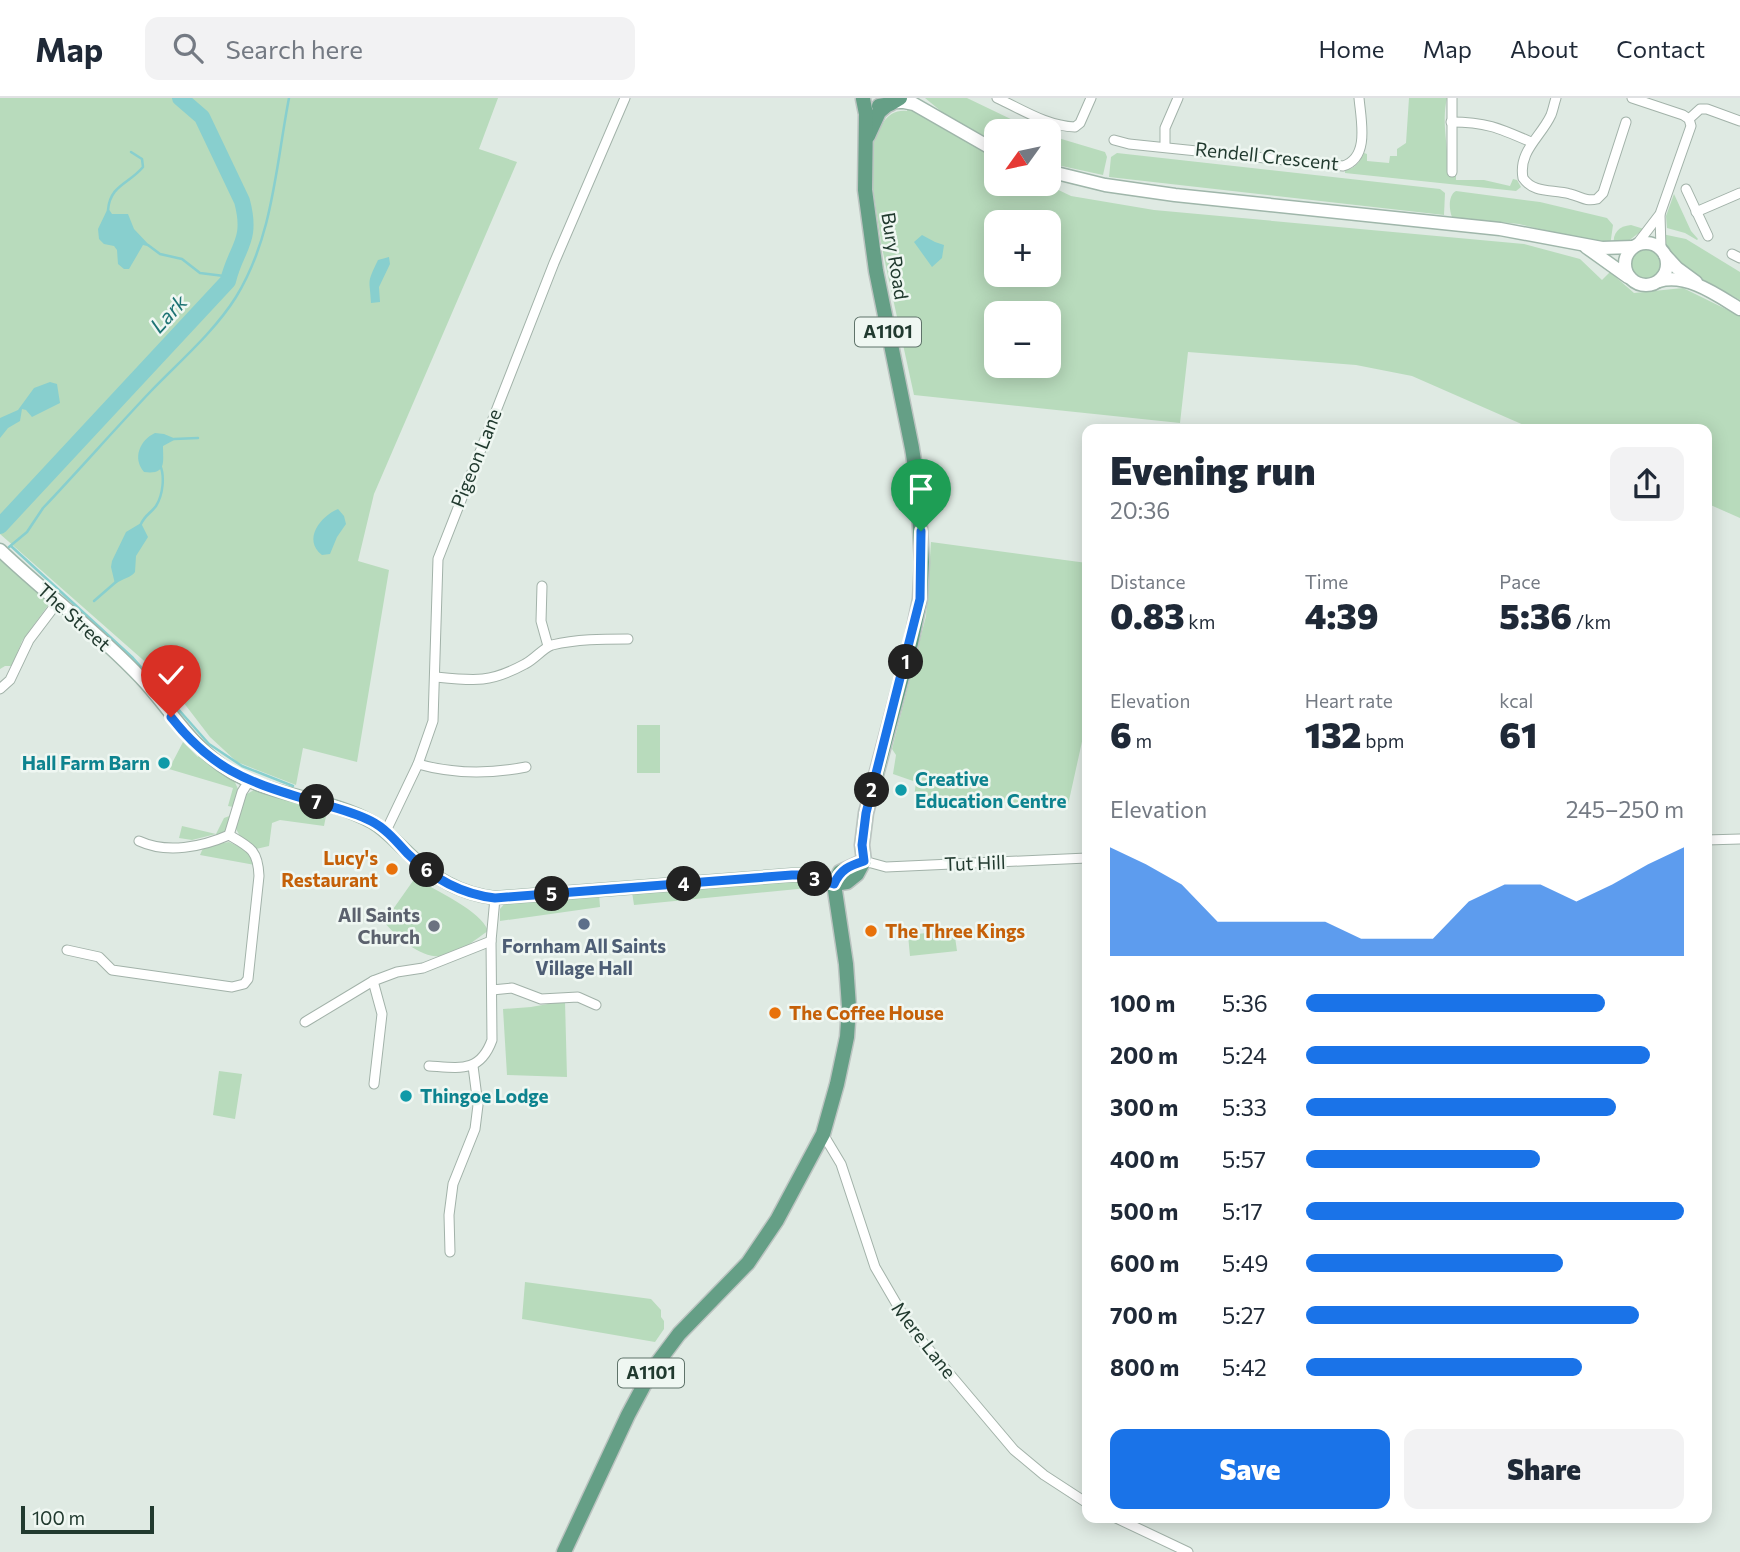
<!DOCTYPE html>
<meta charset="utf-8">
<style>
body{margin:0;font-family:Commissioner,sans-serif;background:#f2f2f3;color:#1f2937;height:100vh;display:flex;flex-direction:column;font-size:26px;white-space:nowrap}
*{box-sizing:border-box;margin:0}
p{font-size:23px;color:#747a83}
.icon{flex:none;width:38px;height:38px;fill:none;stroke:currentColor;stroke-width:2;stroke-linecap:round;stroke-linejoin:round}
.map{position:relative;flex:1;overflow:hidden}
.details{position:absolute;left:1082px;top:326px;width:630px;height:1099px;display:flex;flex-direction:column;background:#fff;border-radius:14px;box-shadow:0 4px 18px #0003}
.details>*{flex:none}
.needle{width:46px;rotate:237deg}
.fabs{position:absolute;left:984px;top:21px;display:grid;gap:14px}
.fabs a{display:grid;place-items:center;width:77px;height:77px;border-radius:14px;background:#fff;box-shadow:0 4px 18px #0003;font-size:35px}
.scale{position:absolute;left:21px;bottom:18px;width:133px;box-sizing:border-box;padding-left:7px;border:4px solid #213a2f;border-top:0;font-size:19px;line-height:24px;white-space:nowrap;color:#213a2f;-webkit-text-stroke:5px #eff7f2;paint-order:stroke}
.pin{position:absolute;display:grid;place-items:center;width:60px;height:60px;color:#fff;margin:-72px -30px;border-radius:50% 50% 50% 0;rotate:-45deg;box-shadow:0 0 7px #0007}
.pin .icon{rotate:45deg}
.km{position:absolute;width:35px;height:35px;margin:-18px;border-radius:50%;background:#222;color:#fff;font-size:19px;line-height:35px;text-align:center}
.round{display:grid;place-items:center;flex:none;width:74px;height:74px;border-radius:14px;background:#f2f2f3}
.overview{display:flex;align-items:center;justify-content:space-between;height:119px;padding:0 28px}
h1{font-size:38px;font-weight:800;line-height:52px}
.metrics{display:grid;grid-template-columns:repeat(3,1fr);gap:10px;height:119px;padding:7px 28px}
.metrics div{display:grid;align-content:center}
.metrics b{font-size:35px;font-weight:800}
.metrics small{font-size:19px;font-weight:400}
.metrics p{font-size:19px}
.chart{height:196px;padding:14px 28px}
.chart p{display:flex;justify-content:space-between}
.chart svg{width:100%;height:126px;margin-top:7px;fill:#1a73e8;opacity:.7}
.action{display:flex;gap:14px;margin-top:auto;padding:14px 28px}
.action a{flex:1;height:80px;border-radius:14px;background:#1a73e8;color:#fff;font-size:28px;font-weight:800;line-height:80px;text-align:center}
.action a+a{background:#f2f2f3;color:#1f2937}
ul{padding:0 28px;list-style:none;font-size:23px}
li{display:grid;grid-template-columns:112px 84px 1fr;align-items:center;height:52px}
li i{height:18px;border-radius:9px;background:#1a73e8}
header{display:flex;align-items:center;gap:42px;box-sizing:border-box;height:98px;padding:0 35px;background:#fff;border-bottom:2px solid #e0e1e3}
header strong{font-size:33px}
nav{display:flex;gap:38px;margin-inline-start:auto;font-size:24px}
.search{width:490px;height:63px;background:#f2f2f3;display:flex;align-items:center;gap:18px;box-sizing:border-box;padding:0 24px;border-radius:14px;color:#747a83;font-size:26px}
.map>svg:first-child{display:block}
</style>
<header>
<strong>Map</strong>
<div class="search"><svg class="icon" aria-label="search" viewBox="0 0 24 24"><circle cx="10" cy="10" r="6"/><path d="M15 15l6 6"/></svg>Search here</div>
<nav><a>Home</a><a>Map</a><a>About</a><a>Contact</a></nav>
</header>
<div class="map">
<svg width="1740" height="1454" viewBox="0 0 1740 1454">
<rect width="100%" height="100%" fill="#dfeae3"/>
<g fill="#b8dbbc" fill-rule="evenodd">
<polygon points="0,0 498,0 479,51 517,64 374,396 358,463 389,472 357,664 303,650 296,687 237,664 210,639 167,583 0,436"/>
<polygon points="925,0 967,0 1036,33 996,33 996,44 948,19"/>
<path d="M1409,0h38c-6,25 2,50 1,76h8v6h28l26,6 3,-7 4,1 4,7 -5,4 -171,-18v-3c11,-2 14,-7 19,-17l3,1v7l22,2 1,-7h7v-7l9,-6z"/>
<path d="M908,9l37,23 51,28v26h50l25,12 83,14 370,34 56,15 22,21 8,-8 24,21 49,-5 57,28v202l-34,-15v-74h-173l-121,-53 -56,-11 -168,-13 -8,71 -266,-28 -32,-147 -10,-65 -2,-1 3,-48 5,-13 5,2c6,-9 13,-13 24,-12zM996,124h52v53h-52zM996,215h52v53h-52z"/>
<polygon points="1048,37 1105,54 1107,59 1103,77 1048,65"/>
<polygon points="1117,55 1440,91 1445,95 1444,117 1109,79 1111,59"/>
<path d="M1456,93l84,11 67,16 6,7 -3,21 -91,-22 -67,-7c-3,-7 -4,-22 4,-26z"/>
<polygon points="1674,96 1691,133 1698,141 1697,142 1685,135 1667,130 1666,118"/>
<path d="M1631,127l13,4 -17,13 -13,3c-2,-12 5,-19 17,-20z"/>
<path d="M1662,136l24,5 54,33v28c-30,-17 -68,-31 -78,-66z"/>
<circle cx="1646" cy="166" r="16"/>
<polygon points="931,444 1087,465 1087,621 1068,707 976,704 958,707 914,700 916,684 893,676 896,657 892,651 926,518"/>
<polygon points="0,457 48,500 49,506 22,543 12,568 5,568 0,571"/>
<rect x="637" y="627" width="23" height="48"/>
<polygon points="183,644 198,659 202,653 233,680 238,691 233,709 228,708 233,690 169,671"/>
<polygon points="256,691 308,702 306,708 327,713 324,728 280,722 272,725 269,748 256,751 241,740 235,729 245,697"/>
<polygon points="232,717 226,733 218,739 216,736 192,742 179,740 182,728 216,736 224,720"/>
<polygon points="229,744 251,754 255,767 200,757 204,748"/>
<path d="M415,780c19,12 67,33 73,53 -12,8 -25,19 -38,24 -25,8 -51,-16 -66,-33z"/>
<polygon points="800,782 806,785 808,790 634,807 632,794"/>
<polygon points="599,796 600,809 500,823 500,811 505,805"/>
<polygon points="954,832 957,853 910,858 908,837"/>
<polygon points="565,903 567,979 507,977 503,911 531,909"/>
<polygon points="219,973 242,976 235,1021 213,1017"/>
<polygon points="525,1184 651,1201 661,1212 661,1219 664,1223 664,1231 655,1244 522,1221"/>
</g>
<g fill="#88cfce">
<polygon points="108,110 112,116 128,116 134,131 151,149 143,147 129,171 124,171 118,166 117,152 114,148 104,146 99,141 98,131"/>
<polygon points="922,137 935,144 944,147 942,160 932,169 914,144"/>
<path d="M389,159l1,7 -11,23 1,15 -9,1c-1,-25 -5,-18 7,-43z"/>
<polygon points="50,284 57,286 60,305 32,319 26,312 22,311 20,323 8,330 0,340 0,320 18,312 34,290"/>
<path d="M155,335l9,1 12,5 -13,7c0,16 4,29 -19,26 -12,-14 -4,-32 11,-39z"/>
<path d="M338,411l6,7 2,8 -9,13 -7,17 -8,1c-20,-16 -1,-39 16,-46z"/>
<path d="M141,425l7,14 -12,19 -1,16c-3,5 -13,7 -20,12l-4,-17 1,-6 14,-29z"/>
</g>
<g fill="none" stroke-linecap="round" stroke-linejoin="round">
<g stroke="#88cfce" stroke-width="2.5">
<path d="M108,112c2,-25 21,-26 35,-43l-1,-8 -11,-7"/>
<polyline points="148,147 160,156 182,161 200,175 224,178 227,183"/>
<polyline points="174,341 198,340"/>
<path d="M141,426c4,-9 10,-11 15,-18 7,-11 9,-30 4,-41"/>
<polyline points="11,448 133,560 209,646 242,668 293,688"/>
<path d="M9,449l18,-15 16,-24c36,-38 71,-78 108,-117 29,-30 63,-59 85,-94 37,-60 40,-132 53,-199"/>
<polyline points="94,503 117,483"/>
</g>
<path stroke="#88cfce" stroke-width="16" d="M0,428l228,-245c8,-34 25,-39 14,-80l-40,-84 -22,-19"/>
<g stroke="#a2b2a9" stroke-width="11">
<g id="minor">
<path d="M997,0c26,12 50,28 78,29l5,-4 11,-25"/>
<polyline points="1452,0 1452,74"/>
<path d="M1556,0c-2,6 -3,12 -5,17 -10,22 -33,36 -28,63 11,16 30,11 47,16 10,2 15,8 27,5l6,-6 23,-71"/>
<polyline points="1632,0 1683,17 1689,21 1691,28 1660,116 1637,146"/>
<polyline points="1689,21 1700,11 1707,11 1740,23"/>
<path d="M1451,24c35,0 48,6 80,20"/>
<path d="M1114,42l15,4 214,22c27,-8 18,-46 16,-68"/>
<polyline points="1165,48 1165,30 1178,0"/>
<polyline points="1686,91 1708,138"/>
<polyline points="1696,114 1740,95"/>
<polyline points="1660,117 1661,151"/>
<polyline points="1732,156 1740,160"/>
<polyline points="542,488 541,523 548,548"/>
<path d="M436,579c39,4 54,6 89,-13 10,-5 18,-16 27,-19 25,-6 50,-6 76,-6"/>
<polyline points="0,591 10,582 29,542 57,505"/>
<path d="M418,666c35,10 72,10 108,3"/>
<polyline points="386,733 418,666 433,623 438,461 554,165 625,0"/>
<polyline points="229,737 242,694 249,683"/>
<polyline points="1706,742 1740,741"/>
<polyline points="864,763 886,769 1087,760"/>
<path d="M67,852l32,7 13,13 120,17 12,-3 4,-5 11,-103c-1,-26 -9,-29 -30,-41 -27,12 -62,19 -90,6"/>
<polyline points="373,883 382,916 374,986"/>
<polyline points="492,892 512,890 541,901 578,899 596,907"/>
<polyline points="305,924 373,883 397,874 423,870 491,843"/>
<path d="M429,968c31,2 51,7 63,-26l-1,-99 4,-43"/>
<polyline points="823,1036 841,1066 875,1169 910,1229 1014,1352 1044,1377 1087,1405"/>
<polyline points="450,1154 449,1117 453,1086 475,1031 478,1007 473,968"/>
<polyline points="1114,1419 1188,1454"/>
</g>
</g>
<g stroke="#9fb6aa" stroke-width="15">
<g id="secondary">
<polyline points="894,4 904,4 914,6 996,53"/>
<polyline points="1048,73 1105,87 1175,97 1500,131 1602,150 1633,149"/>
<circle cx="1646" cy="166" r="21"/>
<polyline points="1586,149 1628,179"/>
<polyline points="1665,157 1677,170 1696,184"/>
<path d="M1659,183c28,-8 58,14 81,28"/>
<path d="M0,452c46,44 98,82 141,128 31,33 51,71 92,95 43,24 96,25 139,49 14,8 24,20 36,31 25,25 52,41 87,45l297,-23h11l31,9"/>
</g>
</g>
<g stroke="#bcc4c1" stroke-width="17">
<g id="primary">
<polyline points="879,8 890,6 900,0"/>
<polyline points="868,38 879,14 886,8"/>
<polyline points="834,786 847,784 857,776 864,763 862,747 866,715 911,545 920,501 922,464 917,382 912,350 876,173 865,92 866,16 863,1"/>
<polyline points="564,1454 628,1317 652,1272 679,1236 748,1165 777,1122 823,1036 837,986 847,939 849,909 846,866 834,786 840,774 864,763"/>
</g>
</g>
<use href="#minor" stroke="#fff" stroke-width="9"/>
<use href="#secondary" stroke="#fff" stroke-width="12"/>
<use href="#primary" stroke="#659f86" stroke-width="14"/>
</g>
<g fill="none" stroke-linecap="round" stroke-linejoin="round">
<g stroke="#fff" stroke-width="14">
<path id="route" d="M171,619c40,51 74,64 134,82 22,7 45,11 66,22 14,7 25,20 36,32 25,25 53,41 88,45l297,-23h11l31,9c7,-15 15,-18 30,-23l-2,-16 4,-32 54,-214 1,-68"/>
</g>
<use href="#route" stroke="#1a73e8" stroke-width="9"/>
</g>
<g fill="#0f9aa8" stroke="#eff7f2" stroke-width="2.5">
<circle cx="164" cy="665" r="7"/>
<circle cx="901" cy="692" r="7"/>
<circle cx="406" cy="998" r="7"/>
</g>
<g fill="#e8710a" stroke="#eff7f2" stroke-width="2.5">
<circle cx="392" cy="771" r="7"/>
<circle cx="871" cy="833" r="7"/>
<circle cx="775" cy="915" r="7"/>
</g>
<circle fill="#5c6f8a" stroke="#eff7f2" stroke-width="2.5" cx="584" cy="826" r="7"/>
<circle fill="#6b7280" stroke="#eff7f2" stroke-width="2.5" cx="434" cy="828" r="7"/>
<g text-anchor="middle" stroke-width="5" stroke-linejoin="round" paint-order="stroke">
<g fill="#eff7f2" stroke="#5f736a" stroke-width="2">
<rect x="855" y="219.5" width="66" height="29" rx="5"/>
<rect x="618" y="1260.5" width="66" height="29" rx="5"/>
</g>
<g font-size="18" font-weight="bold" fill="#213a2f">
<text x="888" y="240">A1101</text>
<text x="651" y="1281">A1101</text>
</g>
<g font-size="19" fill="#213a2f" stroke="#eff7f2">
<text transform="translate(1267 58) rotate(6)" y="7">Rendell Crescent</text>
<text transform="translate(895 158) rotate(81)" y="7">Bury Road</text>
<text transform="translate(476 360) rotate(-68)" y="7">Pigeon Lane</text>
<text transform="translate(74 519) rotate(42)" y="7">The Street</text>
<text transform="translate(975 765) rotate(-2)" y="7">Tut Hill</text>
<text transform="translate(924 1242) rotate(52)" y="7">Mere Lane</text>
</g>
<g font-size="19" font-weight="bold" fill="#0d838f" stroke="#eff7f2" text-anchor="start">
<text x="150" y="672" text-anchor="end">Hall Farm Barn</text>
<text x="915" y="688">Creative<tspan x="915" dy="22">Education Centre</tspan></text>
<text x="420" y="1005">Thingoe Lodge</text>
</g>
<g font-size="19" font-weight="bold" fill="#c56008" stroke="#eff7f2" text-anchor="start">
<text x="378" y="767" text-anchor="end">Lucy's<tspan x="378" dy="22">Restaurant</tspan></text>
<text x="885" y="840">The Three Kings</text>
<text x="789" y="922">The Coffee House</text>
</g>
<g font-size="19" font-weight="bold" fill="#5b616d" stroke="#eff7f2" text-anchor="end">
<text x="420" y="824">All Saints<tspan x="420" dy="22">Church</tspan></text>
</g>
<g font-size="19" font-weight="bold" fill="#4e5e75" stroke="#eff7f2">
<text x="584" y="855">Fornham All Saints<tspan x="584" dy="22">Village Hall</tspan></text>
</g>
<g font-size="21" font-style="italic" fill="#1d7374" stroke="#eff7f2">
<text transform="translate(169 216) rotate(-47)" y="7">Lark</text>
</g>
</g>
</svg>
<div class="fabs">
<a><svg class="needle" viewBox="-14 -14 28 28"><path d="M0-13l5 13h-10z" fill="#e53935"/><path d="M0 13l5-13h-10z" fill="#747a83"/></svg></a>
<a>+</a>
<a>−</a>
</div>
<div class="scale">100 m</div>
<div class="pin" style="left:921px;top:433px;background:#1e9e55"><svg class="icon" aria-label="arrive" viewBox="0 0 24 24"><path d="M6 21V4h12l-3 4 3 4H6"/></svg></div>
<div class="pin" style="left:171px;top:619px;background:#d93025"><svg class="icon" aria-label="check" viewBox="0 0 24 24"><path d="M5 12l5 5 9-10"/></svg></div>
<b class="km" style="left:906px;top:564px">1</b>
<b class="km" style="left:872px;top:692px">2</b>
<b class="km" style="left:815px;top:781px">3</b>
<b class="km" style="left:684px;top:786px">4</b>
<b class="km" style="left:552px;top:796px">5</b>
<b class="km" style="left:427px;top:772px">6</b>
<b class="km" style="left:317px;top:704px">7</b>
<section class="details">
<div class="overview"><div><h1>Evening run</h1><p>20:36</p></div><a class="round"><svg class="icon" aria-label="share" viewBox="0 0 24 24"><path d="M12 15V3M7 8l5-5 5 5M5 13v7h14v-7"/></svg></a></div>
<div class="metrics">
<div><p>Distance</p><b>0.83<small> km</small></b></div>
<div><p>Time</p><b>4:39</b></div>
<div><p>Pace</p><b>5:36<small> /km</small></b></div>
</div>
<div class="metrics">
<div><p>Elevation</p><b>6<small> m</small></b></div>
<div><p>Heart rate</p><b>132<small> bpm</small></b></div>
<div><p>kcal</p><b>61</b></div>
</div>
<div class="chart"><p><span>Elevation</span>245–250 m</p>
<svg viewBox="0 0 160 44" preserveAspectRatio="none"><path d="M0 44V6L10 12L20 19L30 32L40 32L50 32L60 32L70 38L80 38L90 38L100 25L110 19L120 19L130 25L140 19L150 12L160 6V44z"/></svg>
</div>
<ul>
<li><b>100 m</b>5:36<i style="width:79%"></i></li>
<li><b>200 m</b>5:24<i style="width:91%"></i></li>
<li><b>300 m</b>5:33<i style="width:82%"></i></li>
<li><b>400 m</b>5:57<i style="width:62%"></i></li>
<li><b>500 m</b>5:17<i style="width:100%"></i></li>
<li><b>600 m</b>5:49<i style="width:68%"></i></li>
<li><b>700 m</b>5:27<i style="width:88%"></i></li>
<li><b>800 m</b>5:42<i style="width:73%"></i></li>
</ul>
<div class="action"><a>Save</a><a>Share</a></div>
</section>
</div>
